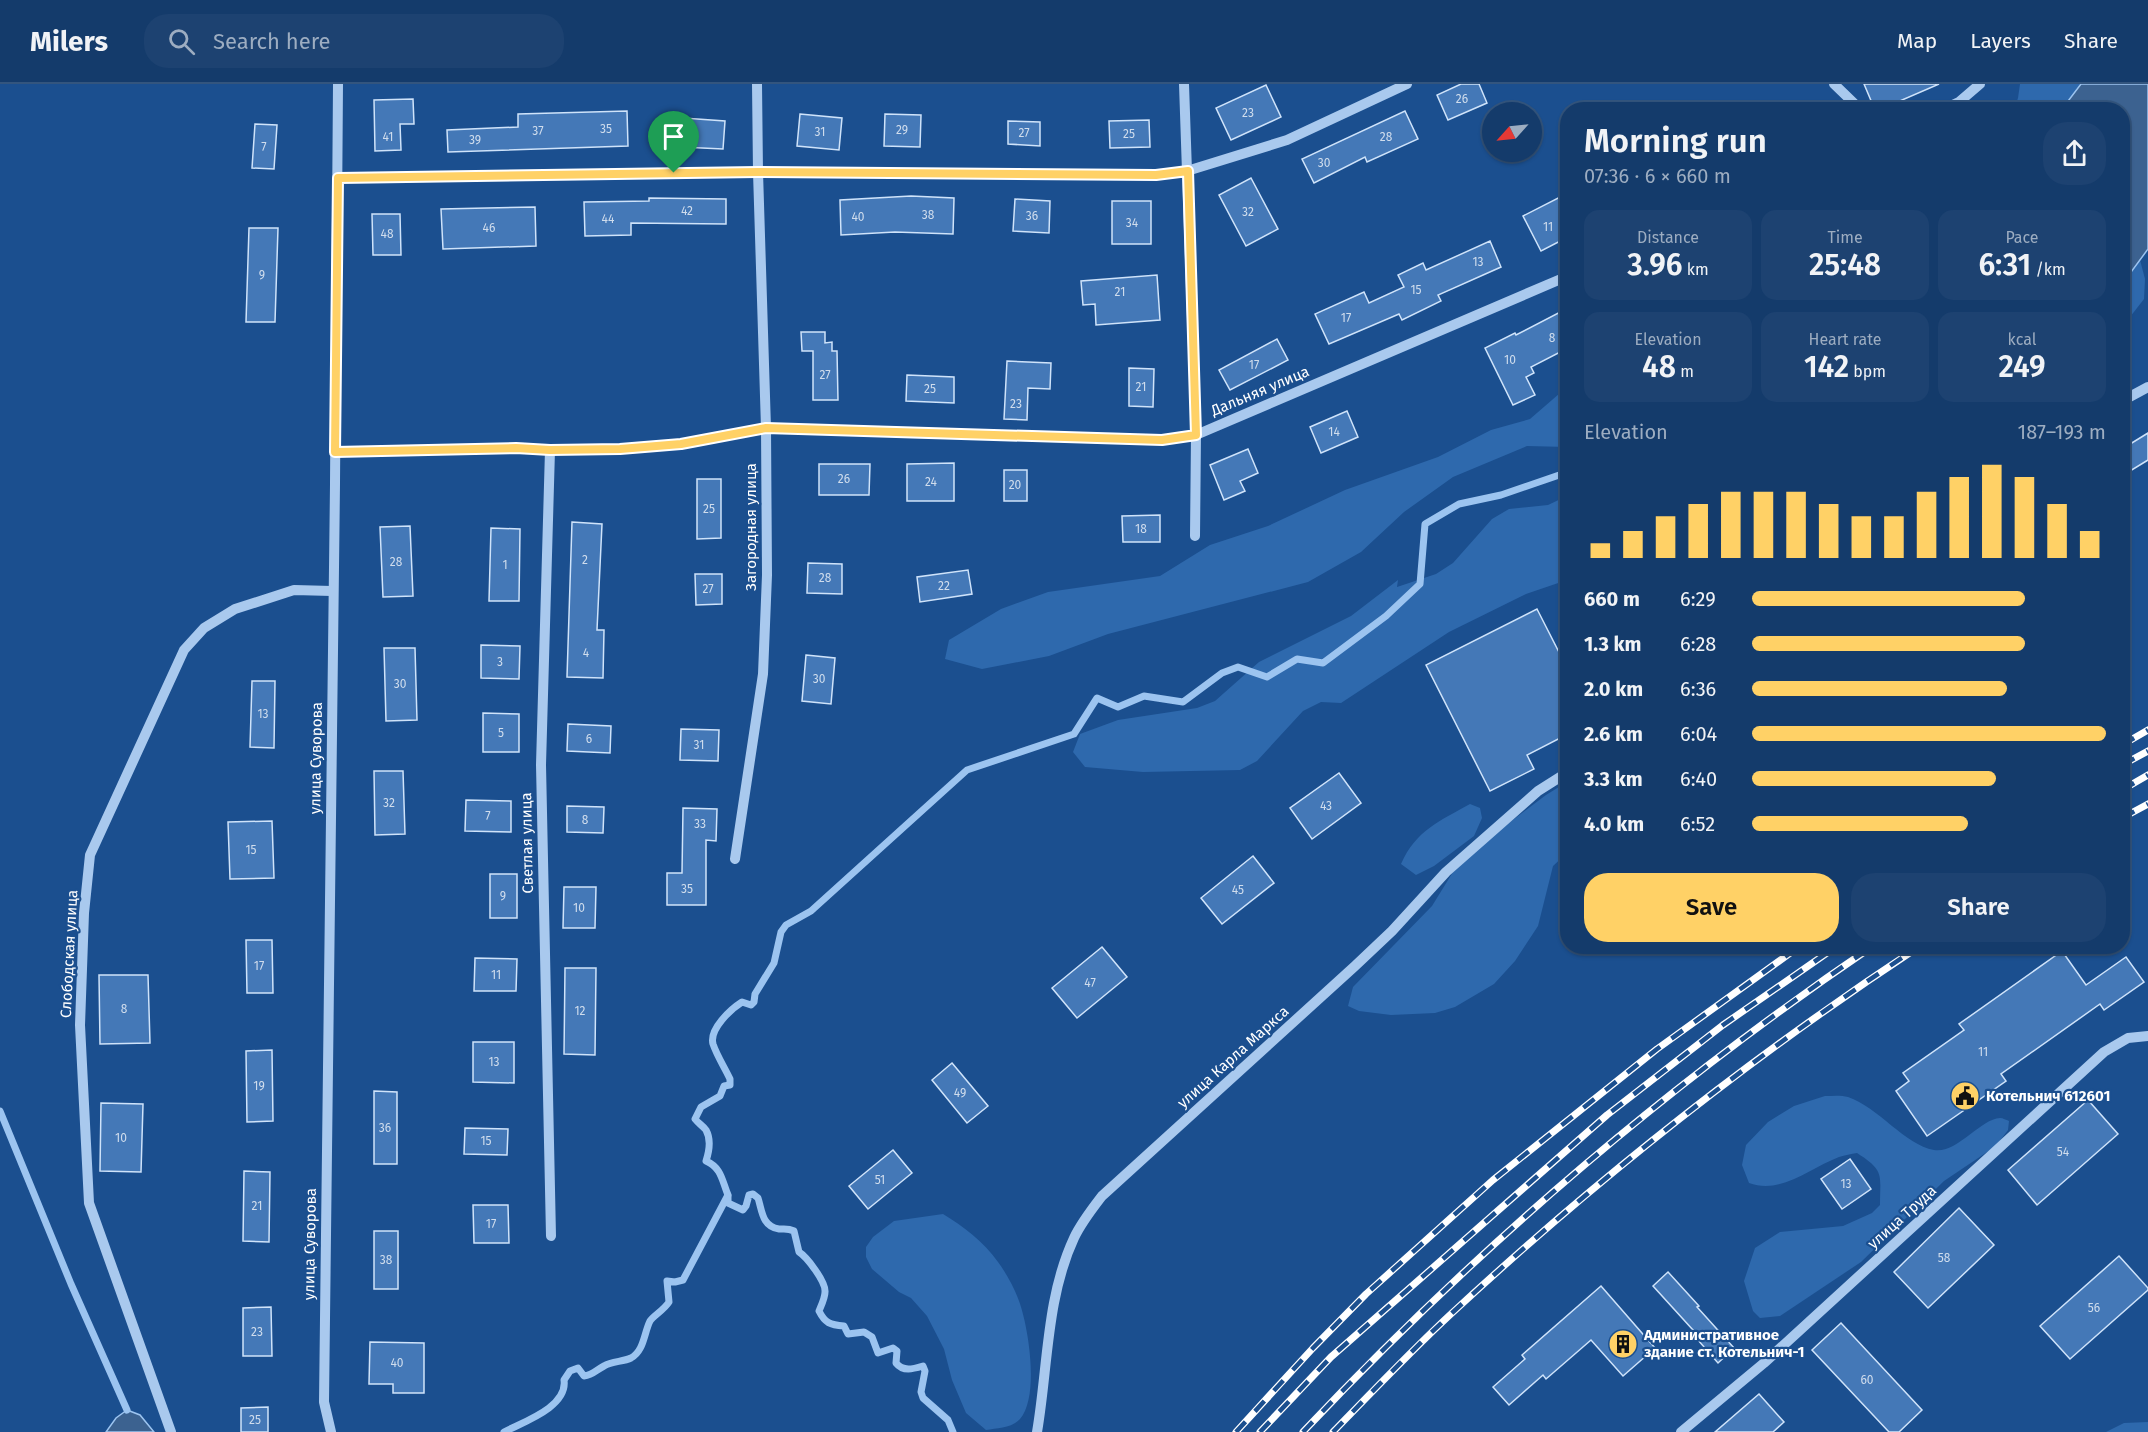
<!DOCTYPE html>
<meta charset="utf-8">
<style>
body{margin:0;font-family:"Fira Sans",sans-serif;background:#1d4271;color:#f1f3f6;height:100vh;display:flex;flex-direction:column;font-size:22px;white-space:nowrap}
*{box-sizing:border-box;margin:0}
p{font-size:20px;color:#9dadc1}
.icon{flex:none;width:33px;height:33px;fill:none;stroke:currentColor;stroke-width:2;stroke-linecap:round;stroke-linejoin:round}
.map{position:relative;flex:1;overflow:hidden}
.drawer{position:absolute;left:1560px;top:18px;width:570px;height:852px;display:flex;flex-direction:column;background:#143b6b;border-radius:24px;box-shadow:0 2px 4px #0004,0 0 0 2px #33557e}
.drawer>*{flex:none}
.needle{width:39px;rotate:243deg}
.controls{position:absolute;left:1482px;top:18px;display:grid;gap:12px}
.controls a{display:grid;place-items:center;width:60px;height:60px;border-radius:50%;background:#143b6b;box-shadow:0 2px 4px #0004,0 0 0 2px #33557e;font-size:30px}
.pin{position:absolute;display:grid;place-items:center;width:51px;height:51px;color:#fff;margin:-62px -26px;border-radius:50% 50% 50% 0;rotate:-45deg;box-shadow:0 0 6px #0007}
.pin .icon{rotate:45deg}
.round{display:grid;place-items:center;flex:none;width:63px;height:63px;border-radius:24px;background:#1d4271}
.overview{display:flex;align-items:center;justify-content:space-between;height:102px;padding:0 24px}
h1{font-size:33px;font-weight:600;line-height:45px}
.metrics{display:grid;grid-template-columns:repeat(3,1fr);gap:9px;height:102px;padding:6px 24px}
.metrics div{display:grid;align-content:center;border-radius:15px;background:#1d4271;text-align:center}
.metrics b{font-size:30px;font-weight:600}
.metrics small{font-size:16px;font-weight:400}
.metrics p{font-size:16px}
.chart{height:168px;padding:12px 24px}
.chart p{display:flex;justify-content:space-between}
.chart svg{width:100%;height:108px;margin-top:6px;stroke:#ffd166;stroke-width:6}
.action{display:flex;gap:12px;margin-top:auto;padding:12px 24px}
.action a{flex:1;height:69px;border-radius:24px;background:#ffd166;color:#111;font-size:24px;font-weight:600;line-height:69px;text-align:center}
.action a+a{background:#1d4271;color:#f1f3f6}
ul{padding:0 24px;list-style:none;font-size:20px}
li{display:grid;grid-template-columns:96px 72px 1fr;align-items:center;height:45px}
li i{height:15px;border-radius:8px;background:#ffd166}
header{display:flex;align-items:center;gap:36px;box-sizing:border-box;height:84px;padding:0 30px;background:#143b6b;border-bottom:2px solid #33557e}
header strong{font-size:28px}
nav{display:flex;gap:33px;margin-inline-start:auto;font-size:21px}
.search{width:420px;height:54px;background:#1d4271;display:flex;align-items:center;gap:15px;box-sizing:border-box;padding:0 21px;border-radius:24px;color:#9dadc1;font-size:22px}
.map>svg:first-child{display:block}
</style>
<header>
<strong>Milers</strong>
<div class="search"><svg class="icon" aria-label="search" viewBox="0 0 24 24"><circle cx="10" cy="10" r="6"/><path d="M15 15l6 6"/></svg>Search here</div>
<nav><a>Map</a><a>Layers</a><a>Share</a></nav>
</header>
<div class="map">
<svg width="2148" height="1348" viewBox="0 0 2148 1348">
<rect width="100%" height="100%" fill="#1b4f8f"/>
<g fill="#2e69ad">
<polygon points="2020,0 2081,0 2062,25 2014,26 2018,14"/>
<polygon points="2140,176 2145,195 2144,215 2123,242 2123,199"/>
<polygon points="1567,303 1567,363 1527,362 1453,393 1404,428 1361,468 1308,498 1108,550 1049,572 982,585 945,575 949,556 1001,525 1048,508 1160,492 1210,461 1268,442 1345,406 1438,373 1491,346 1530,335"/>
<polygon points="1567,412 1567,496 1526,510 1449,548 1341,619 1321,618 1303,627 1257,677 1240,686 1143,688 1085,683 1073,668 1080,650 1118,636 1197,624 1215,617 1259,578 1351,532 1398,496 1397,503 1436,490 1453,479 1492,435 1509,425 1548,421"/>
<polygon points="1567,698 1567,769 1553,782 1538,842 1515,877 1494,900 1455,923 1435,929 1391,931 1359,927 1348,922 1353,903 1432,822 1453,788 1497,748 1546,711"/>
<path d="M1470,720l10,4 2,10 -8,18 -40,30 -18,9 -15,-11c15,-34 39,-43 69,-60z"/>
<path d="M1825,1012c7,0 16,-1 23,1 30,10 57,48 86,53 23,4 46,-31 66,-32 3,0 6,2 9,3l-1,9 -12,16 -52,35 -83,81 -81,54 -20,2 -7,-7 -9,-30 11,-33 25,-16 63,-6 29,-13 8,-8c0,-31 5,-34 -23,-52 -6,1 -12,2 -18,4 -29,11 -58,38 -90,26l-7,-18 4,-20 22,-23 26,-16z"/>
<path d="M943,1130c20,12 41,28 55,48 9,12 19,31 23,45 8,26 18,90 -1,112 -8,9 -23,9 -34,11l-20,-17 -14,-33 -8,-31 -17,-33 -16,-18 -12,-6 -27,-23 -6,-12v-10l7,-10 21,-16z"/>
<polygon points="2148,1338 2148,1348 2106,1348 2124,1339"/>
</g>
<g fill="#3c6290" stroke="#9cc4f0" stroke-width="1.5">
<polygon points="2081,0 2148,0 2148,165 2123,199 2122,26 2062,25"/>
<polygon points="127,1326 140,1331 154,1348 106,1348 116,1334"/>
</g>
<g fill="none" stroke-linecap="round" stroke-linejoin="round">
<g stroke="#9cc4f0" stroke-width="7">
<polyline points="0,1027 71,1200 127,1326"/>
<path d="M728,1112v7l15,7 3,-4 3,-11 4,-1 5,4c4,12 4,29 21,31 6,0 9,-1 15,2l5,21c8,5 27,30 26,40 0,6 -4,14 -6,19 6,12 11,14 25,15l4,8 16,-2 8,5 6,16 15,-5 4,3 -1,12c7,9 17,6 27,3l2,5 -4,21 2,6 25,22 5,12"/>
<path d="M504,1348c19,-10 64,-25 60,-52l6,-9 8,-3 6,8c9,-1 12,-6 20,-10 8,-5 19,-4 27,-8 13,-7 13,-25 19,-37 3,-5 14,-11 19,-19l-2,-21 8,1 8,-2 45,-85c-6,-14 -6,-27 -22,-34 3,-9 5,-22 0,-31 -3,-4 -8,-7 -11,-11l6,-12 19,-11 4,-10 6,-1v-6c-5,-11 -13,-23 -17,-35 -4,-15 18,-35 29,-42l9,3 3,-3 1,-8 19,-31 7,-31 5,-7 25,-14 156,-141 107,-36 23,-36 21,9 26,-11 39,6 39,-29 16,-6 29,10 30,-18 26,4 63,-47 34,-32 5,-60 34,-20 42,-9 67,-23"/>
</g>
</g>
<g fill="#4478b7" stroke="#cfe3fa" stroke-width="1.5">
<polygon points="1461,0 1479,0 1487,19 1448,36 1437,11"/>
<polygon points="1864,0 1939,0 1879,26 1875,26"/>
<polygon points="1266,1 1281,33 1231,56 1216,24"/>
<polygon points="413,15 414,40 400,40 401,66 375,67 374,16"/>
<polygon points="627,27 628,62 448,68 447,46 518,43 518,30"/>
<polygon points="1405,27 1418,55 1367,78 1365,73 1314,99 1302,75"/>
<polygon points="800,30 842,34 839,66 797,62"/>
<polygon points="885,30 921,31 920,63 884,62"/>
<polygon points="683,34 725,37 723,65 681,63"/>
<polygon points="1149,36 1150,63 1110,64 1109,37"/>
<polygon points="1008,37 1040,38 1040,62 1008,60"/>
<polygon points="255,40 277,41 274,85 252,84"/>
<polygon points="1251,94 1278,145 1246,162 1219,111"/>
<polygon points="1568,109 1568,153 1541,167 1523,132"/>
<polygon points="911,112 954,114 953,150 895,148 841,151 840,116"/>
<polygon points="649,114 726,115 726,140 631,139 631,151 585,152 584,118 649,117"/>
<polygon points="1015,115 1050,117 1049,149 1013,147"/>
<rect x="1112" y="117" width="39" height="43"/>
<polygon points="535,123 536,162 443,165 441,125"/>
<polygon points="372,130 400,130 401,171 373,171"/>
<polygon points="249,144 278,144 275,238 246,238"/>
<polygon points="1490,157 1501,183 1438,211 1441,217 1402,236 1399,230 1329,260 1315,230 1364,208 1369,219 1404,203 1398,191 1423,179 1426,186"/>
<polygon points="1157,191 1160,236 1096,241 1095,220 1083,221 1081,197"/>
<polygon points="1568,224 1568,264 1531,283 1534,289 1526,293 1535,311 1513,321 1485,264 1515,249 1516,251"/>
<polygon points="801,248 825,248 825,259 832,258 832,267 837,267 838,316 813,316 813,267 802,267"/>
<polygon points="1277,255 1288,276 1230,306 1219,286"/>
<polygon points="1007,277 1051,279 1050,305 1028,304 1027,336 1004,335"/>
<polygon points="1129,284 1154,285 1153,323 1129,322"/>
<polygon points="907,291 954,293 954,319 906,317"/>
<polygon points="1347,327 1358,353 1321,369 1310,343"/>
<polygon points="2148,349 2148,376 2122,392 2122,365"/>
<polygon points="1248,365 1258,389 1240,397 1245,407 1224,416 1210,381"/>
<polygon points="954,379 954,417 907,417 907,380"/>
<polygon points="819,380 870,380 869,411 819,411"/>
<rect x="1004" y="386" width="23" height="31"/>
<polygon points="697,395 721,395 721,454 697,455"/>
<polygon points="1160,431 1160,458 1123,458 1122,432"/>
<polygon points="572,438 602,440 597,546 604,546 603,594 567,593"/>
<polygon points="410,442 413,512 383,513 380,443"/>
<polygon points="491,444 520,445 519,517 489,517"/>
<polygon points="808,479 842,480 842,510 807,509"/>
<polygon points="968,486 972,510 920,518 917,493"/>
<polygon points="695,490 722,490 722,520 696,521"/>
<polygon points="1537,525 1568,586 1568,650 1527,671 1534,685 1490,707 1426,581"/>
<polygon points="481,561 520,562 519,595 481,594"/>
<polygon points="384,564 415,564 417,636 386,637"/>
<polygon points="806,571 835,574 831,620 802,617"/>
<polygon points="252,597 275,597 274,664 250,663"/>
<polygon points="483,629 519,630 519,668 483,668"/>
<polygon points="568,640 611,642 610,669 567,667"/>
<polygon points="681,645 719,646 718,677 680,676"/>
<polygon points="374,687 403,687 405,750 375,751"/>
<polygon points="1339,689 1361,719 1312,755 1290,724"/>
<polygon points="466,716 511,717 511,748 465,747"/>
<polygon points="567,722 604,723 603,749 567,748"/>
<polygon points="683,724 717,725 716,757 706,756 706,821 667,821 667,789 682,789"/>
<polygon points="272,737 274,794 230,795 228,738"/>
<polygon points="1253,772 1274,799 1222,840 1201,814"/>
<rect x="490" y="790" width="27" height="44"/>
<polygon points="564,803 596,803 595,844 563,844"/>
<polygon points="246,856 272,856 273,909 247,909"/>
<polygon points="1102,863 1127,893 1077,934 1052,904"/>
<polygon points="2062,867 2086,901 2126,873 2144,898 2104,926 2100,920 2001,990 2006,997 1927,1052 1896,1007 1909,997 1903,989 1964,946 1959,940"/>
<polygon points="475,874 517,875 516,907 474,907"/>
<polygon points="565,884 596,884 595,971 564,970"/>
<polygon points="99,891 148,891 150,959 100,960"/>
<polygon points="473,958 514,958 514,999 473,998"/>
<polygon points="272,966 273,1037 247,1038 246,967"/>
<polygon points="952,979 988,1022 967,1039 932,996"/>
<polygon points="374,1007 397,1008 397,1080 374,1080"/>
<polygon points="2088,1016 2118,1050 2037,1121 2008,1086"/>
<polygon points="101,1019 143,1020 141,1088 100,1087"/>
<polygon points="465,1044 508,1045 507,1071 464,1070"/>
<polygon points="893,1066 912,1089 868,1125 849,1102"/>
<polygon points="1850,1075 1871,1105 1842,1125 1821,1095"/>
<polygon points="244,1087 270,1088 269,1158 243,1157"/>
<polygon points="473,1121 508,1121 509,1159 474,1159"/>
<polygon points="1959,1124 1994,1161 1928,1224 1894,1188"/>
<rect x="374" y="1147" width="24" height="58"/>
<polygon points="2119,1172 2148,1204 2148,1206 2070,1275 2040,1242"/>
<polygon points="1668,1188 1699,1222 1697,1223 1734,1264 1718,1279 1691,1248 1693,1246 1653,1202"/>
<polygon points="1601,1202 1655,1264 1623,1292 1591,1256 1546,1295 1543,1291 1509,1321 1493,1303 1525,1275 1522,1271"/>
<polygon points="271,1223 272,1272 243,1272 243,1224"/>
<polygon points="1841,1239 1922,1326 1899,1348 1889,1348 1812,1266"/>
<polygon points="370,1258 424,1259 424,1309 393,1309 393,1300 369,1300"/>
<polygon points="1759,1310 1784,1338 1773,1348 1715,1348"/>
<polygon points="268,1323 268,1348 241,1348 241,1324"/>
</g>
<g fill="none" stroke-linecap="round" stroke-linejoin="round">
<g stroke="#a9c9ee" stroke-width="10">
<polyline points="1184,0 1196,351 1195,452"/>
<polyline points="1834,0 1861,26"/>
<polyline points="1942,26 1959,18 1980,0"/>
<polyline points="338,94 758,88 1156,91 1187,87 1287,56 1407,0"/>
<polyline points="2122,317 2148,303"/>
<polyline points="550,366 541,681 551,1152"/>
<polyline points="335,368 516,364 550,366 620,365 681,360 766,344 1162,356 1196,351 1568,192"/>
<polyline points="735,775 763,590 767,491 766,344 758,88 757,0"/>
<polyline points="171,1348 89,1119 80,941 84,829 90,771 184,566 204,544 235,525 294,506 332,507"/>
<polyline points="331,1348 324,1318 335,400 338,0"/>
<path d="M1037,1348c11,-64 9,-134 37,-194 7,-15 18,-29 28,-42l253,-230 37,-35 54,-59 92,-81 30,-19"/>
<polyline points="1681,1348 1764,1279 2104,968 2128,954 2148,952"/>
</g>
<g stroke="#fff" stroke-width="7">
<g id="rail">
<polyline points="2122,661 2148,646"/>
<polyline points="2122,681 2148,667"/>
<polyline points="2122,706 2148,691"/>
<polyline points="2122,734 2148,720"/>
<polyline points="1236,1348 1313,1264 1366,1210 1493,1096 1657,965 1800,862"/>
<polyline points="1260,1348 1331,1273 1607,1031 1723,941 1837,862"/>
<path d="M1303,1348c172,-182 363,-346 570,-486"/>
<path d="M1333,1348c39,-40 78,-81 119,-119 145,-134 302,-258 468,-367"/>
</g>
</g>
<use href="#rail" stroke="#1b4f8f" stroke-width="4.5" stroke-dasharray="14" stroke-linecap="butt"/>
</g>
<g fill="none" stroke-linecap="round" stroke-linejoin="round">
<g stroke="#fff" stroke-width="12">
<polygon id="route" points="1188,87 1196,351 1162,356 766,344 681,360 620,365 550,366 516,364 335,368 338,94 758,88 1156,91"/>
</g>
<use href="#route" stroke="#ffd166" stroke-width="8"/>
</g>
<defs>
<g id="civic-disc" transform="scale(1.5)"><circle r="9.5" fill="#ffd166" stroke="#1b4f8f"/><path d="M-.6-6.5H3V-4.5H.6V-3L4-1V1h2V6H-6V1h2V-1L-.6-3ZM-1.2 2.5V6h2.4V2.5Z" fill="#111"/></g>
<g id="building-disc" transform="scale(1.5)"><circle r="9.5" fill="#ffd166" stroke="#1b4f8f"/><path d="M-4-6H4V6H1V3H-1V6H-4ZM-2.5-4.3h1.7v1.8h-1.7ZM.8-4.3h1.7v1.8H.8ZM-2.5-1h1.7V.8h-1.7ZM.8-1h1.7V.8H.8Z" fill="#111"/></g>
</defs>
<g fill-rule="evenodd">
<use href="#civic-disc" x="1965" y="1012"/>
<use href="#building-disc" x="1623" y="1260"/>
</g>
<g text-anchor="middle" stroke-width="4.5" stroke-linejoin="round" paint-order="stroke">
<g font-size="12" fill="#d0dded">
<text x="1462" y="19">26</text>
<text x="1248" y="33">23</text>
<text x="606" y="49">35</text>
<text x="902" y="50">29</text>
<text x="538" y="51">37</text>
<text x="820" y="52">31</text>
<text x="1024" y="53">27</text>
<text x="1129" y="54">25</text>
<text x="388" y="57">41</text>
<text x="1386" y="57">28</text>
<text x="475" y="60">39</text>
<text x="264" y="67">7</text>
<text x="1324" y="83">30</text>
<text x="687" y="131">42</text>
<text x="1248" y="132">32</text>
<text x="928" y="135">38</text>
<text x="1032" y="136">36</text>
<text x="858" y="137">40</text>
<text x="608" y="139">44</text>
<text x="1132" y="143">34</text>
<text x="1548" y="147">11</text>
<text x="489" y="148">46</text>
<text x="387" y="154">48</text>
<text x="1478" y="182">13</text>
<text x="262" y="195">9</text>
<text x="1416" y="210">15</text>
<text x="1120" y="212">21</text>
<text x="1346" y="238">17</text>
<text x="1552" y="258">8</text>
<text x="1510" y="280">10</text>
<text x="1254" y="285">17</text>
<text x="825" y="295">27</text>
<text x="1141" y="307">21</text>
<text x="930" y="309">25</text>
<text x="1016" y="324">23</text>
<text x="1334" y="352">14</text>
<text x="844" y="399">26</text>
<text x="931" y="402">24</text>
<text x="1015" y="405">20</text>
<text x="709" y="429">25</text>
<text x="1141" y="449">18</text>
<text x="585" y="480">2</text>
<text x="396" y="482">28</text>
<text x="505" y="485">1</text>
<text x="825" y="498">28</text>
<text x="944" y="506">22</text>
<text x="708" y="509">27</text>
<text x="586" y="573">4</text>
<text x="500" y="582">3</text>
<text x="819" y="599">30</text>
<text x="400" y="604">30</text>
<text x="263" y="634">13</text>
<text x="501" y="653">5</text>
<text x="589" y="659">6</text>
<text x="699" y="665">31</text>
<text x="389" y="723">32</text>
<text x="1326" y="726">43</text>
<text x="488" y="736">7</text>
<text x="585" y="740">8</text>
<text x="700" y="744">33</text>
<text x="251" y="770">15</text>
<text x="687" y="809">35</text>
<text x="1238" y="810">45</text>
<text x="503" y="816">9</text>
<text x="579" y="828">10</text>
<text x="259" y="886">17</text>
<text x="496" y="895">11</text>
<text x="1090" y="903">47</text>
<text x="124" y="929">8</text>
<text x="580" y="931">12</text>
<text x="1983" y="972">11</text>
<text x="494" y="982">13</text>
<text x="259" y="1006">19</text>
<text x="960" y="1013">49</text>
<text x="385" y="1048">36</text>
<text x="121" y="1058">10</text>
<text x="486" y="1061">15</text>
<text x="2063" y="1072">54</text>
<text x="880" y="1100">51</text>
<text x="1846" y="1104">13</text>
<text x="257" y="1126">21</text>
<text x="491" y="1144">17</text>
<text x="1944" y="1178">58</text>
<text x="386" y="1180">38</text>
<text x="2094" y="1228">56</text>
<text x="257" y="1252">23</text>
<text x="397" y="1283">40</text>
<text x="1867" y="1300">60</text>
<text x="255" y="1340">25</text>
</g>
<g font-size="15" fill="#fff" stroke="#1b4f8f">
<text transform="translate(1260 307) rotate(-23)" y="5">Дальняя улица</text>
<text transform="translate(751 443) rotate(-90)" y="5">Загородная улица</text>
<text transform="translate(316 674) rotate(-89)" y="5">улица Суворова</text>
<text transform="translate(527 759) rotate(-91)" y="5">Светлая улица</text>
<text transform="translate(69 870) rotate(-87)" y="5">Слободская улица</text>
<text transform="translate(1233 973) rotate(-42)" y="5">улица Карла Маркса</text>
<text transform="translate(1902 1133) rotate(-42)" y="5">улица Труда</text>
<text transform="translate(310 1160) rotate(-89)" y="5">улица Суворова</text>
</g>
<g font-size="15" font-weight="bold" fill="#fff" stroke="#1b4f8f" text-anchor="start">
<text x="1986" y="1017">Котельнич 612601</text>
<text x="1644" y="1256">Административное<tspan x="1644" dy="17">здание ст. Котельнич-1</tspan></text>
</g>
</g>
</svg>
<div class="controls">
<a><svg class="needle" viewBox="-14 -14 28 28"><path d="M0-13l5 13h-10z" fill="#e53935"/><path d="M0 13l5-13h-10z" fill="#9dadc1"/></svg></a>
</div>
<div class="pin" style="left:674px;top:89px;background:#1e9e55"><svg class="icon" aria-label="arrive" viewBox="0 0 24 24"><path d="M6 21V4h12l-3 4 3 4H6"/></svg></div>
<section class="drawer">
<div class="overview"><div><h1>Morning run</h1><p>07:36 · 6 × 660 m</p></div><a class="round"><svg class="icon" aria-label="share" viewBox="0 0 24 24"><path d="M12 15V3M7 8l5-5 5 5M5 13v7h14v-7"/></svg></a></div>
<div class="metrics">
<div><p>Distance</p><b>3.96<small> km</small></b></div>
<div><p>Time</p><b>25:48</b></div>
<div><p>Pace</p><b>6:31<small> /km</small></b></div>
</div>
<div class="metrics">
<div><p>Elevation</p><b>48<small> m</small></b></div>
<div><p>Heart rate</p><b>142<small> bpm</small></b></div>
<div><p>kcal</p><b>249</b></div>
</div>
<div class="chart"><p><span>Elevation</span>187–193 m</p>
<svg viewBox="0 0 160 44" preserveAspectRatio="none"><path d="M5 44V38M15 44V33M25 44V27M35 44V22M45 44V17M55 44V17M65 44V17M75 44V22M85 44V27M95 44V27M105 44V17M115 44V11M125 44V6M135 44V11M145 44V22M155 44V33"/></svg>
</div>
<ul>
<li><b>660 m</b>6:29<i style="width:77%"></i></li>
<li><b>1.3 km</b>6:28<i style="width:77%"></i></li>
<li><b>2.0 km</b>6:36<i style="width:72%"></i></li>
<li><b>2.6 km</b>6:04<i style="width:100%"></i></li>
<li><b>3.3 km</b>6:40<i style="width:69%"></i></li>
<li><b>4.0 km</b>6:52<i style="width:61%"></i></li>
</ul>
<div class="action"><a>Save</a><a>Share</a></div>
</section>
</div>
